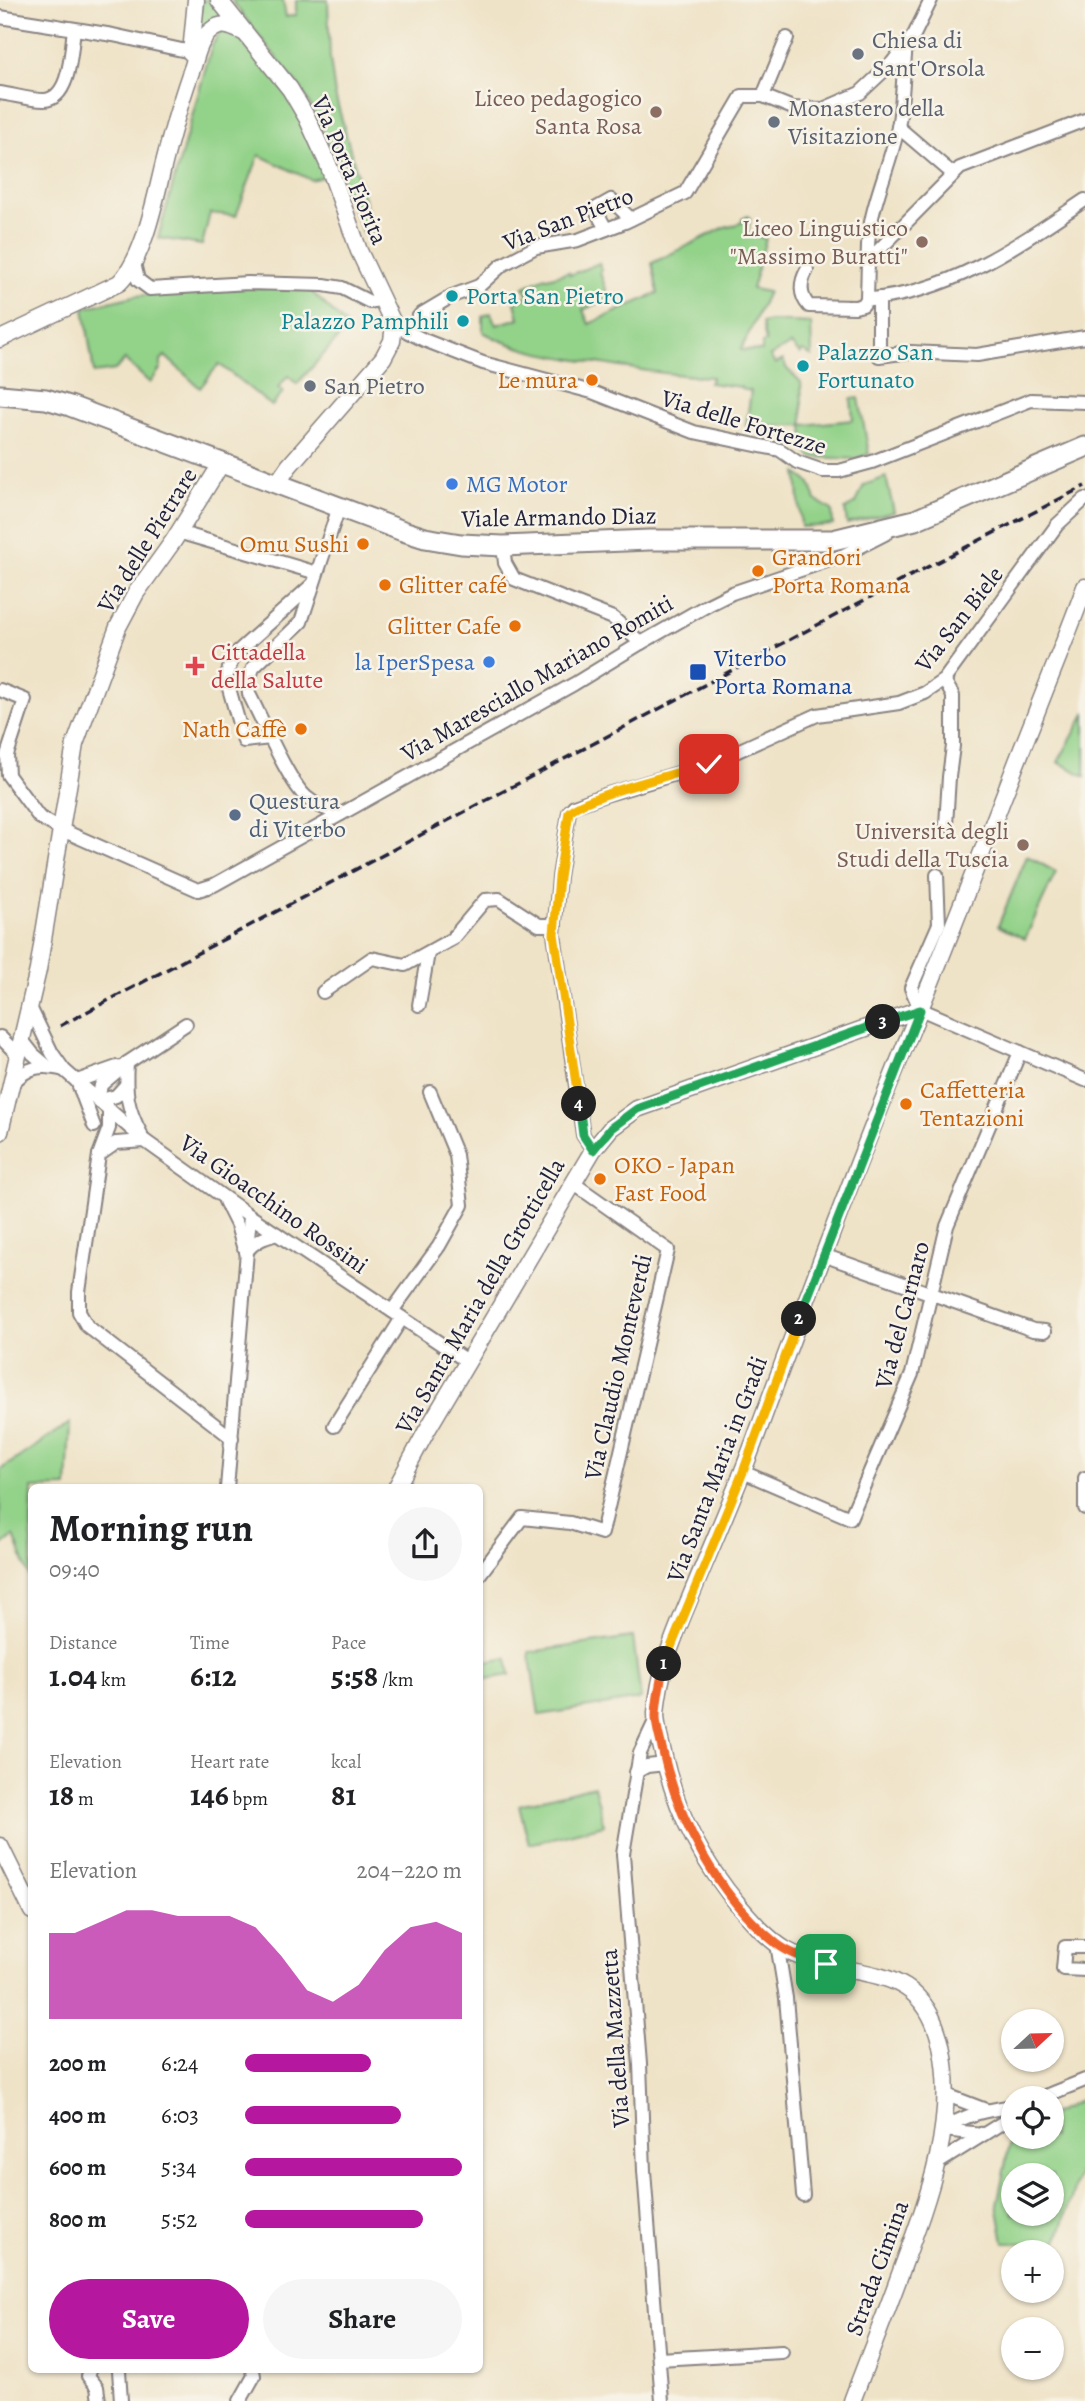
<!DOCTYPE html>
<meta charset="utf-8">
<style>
body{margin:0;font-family:Alegreya,serif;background:#f6f6f6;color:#202124;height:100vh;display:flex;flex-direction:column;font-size:26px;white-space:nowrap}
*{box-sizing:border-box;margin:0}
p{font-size:23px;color:#757577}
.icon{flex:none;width:38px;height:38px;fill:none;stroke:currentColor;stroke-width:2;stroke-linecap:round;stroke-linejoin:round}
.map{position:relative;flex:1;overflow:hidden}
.drawer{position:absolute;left:28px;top:1484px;width:455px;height:889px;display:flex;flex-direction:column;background:#fff;border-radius:10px;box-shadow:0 2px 5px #0004}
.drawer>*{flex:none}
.needle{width:46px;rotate:68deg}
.controls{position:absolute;left:1001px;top:2009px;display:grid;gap:14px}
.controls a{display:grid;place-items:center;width:63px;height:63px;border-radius:50%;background:#fff;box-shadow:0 2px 5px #0004;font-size:35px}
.pin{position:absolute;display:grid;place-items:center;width:60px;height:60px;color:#fff;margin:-30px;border-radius:14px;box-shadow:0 4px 10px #0006}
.km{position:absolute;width:35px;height:35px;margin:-18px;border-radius:50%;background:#222;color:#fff;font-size:19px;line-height:35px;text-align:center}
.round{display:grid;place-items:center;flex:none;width:74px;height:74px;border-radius:37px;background:#f6f6f6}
.overview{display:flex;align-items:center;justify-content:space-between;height:119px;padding:0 21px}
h1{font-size:38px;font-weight:600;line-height:52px}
.metrics{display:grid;grid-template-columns:repeat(3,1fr);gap:10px;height:119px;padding:7px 21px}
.metrics div{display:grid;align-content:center}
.metrics b{font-size:30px;font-weight:600}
.metrics small{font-size:19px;font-weight:400}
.metrics p{font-size:19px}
.chart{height:196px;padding:14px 21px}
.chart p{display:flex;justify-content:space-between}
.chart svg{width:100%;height:126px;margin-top:7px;fill:#b5179e;opacity:.7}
.primary-button{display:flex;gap:14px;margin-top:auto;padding:14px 21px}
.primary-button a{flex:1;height:80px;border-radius:42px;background:#b5179e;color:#fff;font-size:28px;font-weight:600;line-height:80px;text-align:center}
.primary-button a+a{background:#f6f6f6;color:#202124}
ul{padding:0 21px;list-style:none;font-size:23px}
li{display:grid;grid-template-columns:112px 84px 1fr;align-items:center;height:52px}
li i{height:18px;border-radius:9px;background:#b5179e}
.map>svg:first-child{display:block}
</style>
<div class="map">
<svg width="1085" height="2401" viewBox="0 0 1085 2401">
<rect width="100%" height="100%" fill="#f7f3e8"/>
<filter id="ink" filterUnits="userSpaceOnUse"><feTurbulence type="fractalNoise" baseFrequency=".0143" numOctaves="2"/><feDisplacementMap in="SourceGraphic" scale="14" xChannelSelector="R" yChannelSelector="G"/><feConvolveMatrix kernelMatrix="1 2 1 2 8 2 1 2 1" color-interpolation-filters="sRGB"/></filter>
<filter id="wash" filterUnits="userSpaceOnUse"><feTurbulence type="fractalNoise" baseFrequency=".00686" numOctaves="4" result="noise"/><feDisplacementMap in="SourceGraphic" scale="28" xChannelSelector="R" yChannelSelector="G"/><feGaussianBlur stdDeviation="1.57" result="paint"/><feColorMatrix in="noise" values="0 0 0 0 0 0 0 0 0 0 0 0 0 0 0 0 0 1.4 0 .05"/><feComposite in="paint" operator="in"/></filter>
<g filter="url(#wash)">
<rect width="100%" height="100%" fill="#efe3c7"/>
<g fill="#93d289" stroke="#5a7a62" stroke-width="2" fill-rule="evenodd">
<polygon points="202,0 213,0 228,20 197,32"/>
<polygon points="231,0 283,0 286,17 296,15 296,0 328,0 330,59 335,95 373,231 363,233 343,184 337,150 329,148 317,117 298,85"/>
<polygon points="221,31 238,36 285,92 303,121 326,176 311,180 259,155 236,216 210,213 202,245 158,238 212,45"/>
<path d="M748,216l2,2 -2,15 18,6 -14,50 16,3 -27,58 21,1v-8l4,-1 -4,-19 8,-2 41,2 1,33 -9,-5 -3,3 -9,-10 -21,12 5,8 8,-4 4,9 14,13 2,43 50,-5 -2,-21 8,-1 10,56 -14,5 -44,-2 -6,-7 -2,-25 -57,1 5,-35 -10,-2v-2l-32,-4 3,-6c-43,-2 -85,-9 -128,-16 -40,-7 -65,-10 -101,-29v-16l8,-3 5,12 23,-7 -4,-15 13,-8 -4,-8 21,-10 2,1 22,-6 1,3 29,-12 2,7 -1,2 9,26 -26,12 6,14 69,-31 -6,-30 75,-37 2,1 14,-5 -1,-3z"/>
<polygon points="248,287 309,289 348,327 297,384 288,376 278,388 283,392 272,406 219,364 200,388 165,356 161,360 161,368 150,383 125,360 115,370 94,373 84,308 134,296"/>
<polygon points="797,473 810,483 816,500 832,510 833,525 801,527"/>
<polygon points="886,477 894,512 847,524 845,509 856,503 864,485"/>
<polygon points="1085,714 1085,776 1058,762"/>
<polygon points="1027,856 1056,872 1025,939 998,926"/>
<polygon points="70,1423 67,1487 32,1488 31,1581 14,1536 0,1547 0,1470"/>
<polygon points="633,1637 641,1699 539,1715 529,1652"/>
<polygon points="507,1658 510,1675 480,1680 480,1663"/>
<polygon points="594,1786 604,1825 529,1844 519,1805"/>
<path d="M1085,2098v57l-28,88h-53l-7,-39 15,-72 1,5h39v-23zM1013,2175h39v39h-39z"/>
</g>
</g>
<g filter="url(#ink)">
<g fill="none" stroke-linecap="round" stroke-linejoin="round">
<g stroke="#888281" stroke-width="16">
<g id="street">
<polyline points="0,17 113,35 191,52"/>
<path d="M0,93c14,2 30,7 44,7 27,-1 27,-51 30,-71"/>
<polyline points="763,96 787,38"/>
<polyline points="898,127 953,174"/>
<polyline points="606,229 595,209 611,200 631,219"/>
<path d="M868,261c-3,-47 21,-89 30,-134 5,-26 5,-55 8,-82"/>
<polyline points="134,263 138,280 150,289 248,283 324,285 342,288 370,302 382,299"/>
<path d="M807,270c-7,12 -8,25 2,36l46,1 8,-2 4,-6"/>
<polyline points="879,298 879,356 910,352 977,355 1085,337"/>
<polyline points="867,299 868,261 960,168 1085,120"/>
<path d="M871,299c82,-7 148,-55 214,-99"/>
<polyline points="394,325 424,340 483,363 592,392 694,432 780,450 797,462 823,471 839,471 872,462 1031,400 1085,402"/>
<polyline points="408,331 420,315 452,296 479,286 502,265 536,247 578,240 625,222 685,193 742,96 763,96 793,108 823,109 860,93 892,63 914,35 931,0"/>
<path d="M339,507l-38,115 -48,46 -5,15 1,11c13,25 39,87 57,103 10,9 23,13 35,17"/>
<polyline points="178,532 317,573"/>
<polyline points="503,546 505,563 514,579 613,618 641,643"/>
<polyline points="944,680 953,696 953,746 949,777 946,825"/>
<polyline points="0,690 25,700 7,755 8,775 39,817 62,830 198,890 214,885 574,684 641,643 708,605 732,593 842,556 887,533"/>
<polyline points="271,738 244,741 226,678 233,656 313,584"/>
<polyline points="937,875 939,924 911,988 920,1009 1085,1080"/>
<polyline points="323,992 372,958 405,965 452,939 485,900 499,899 539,925 555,925"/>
<polyline points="419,1005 428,953"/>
<polyline points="30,1007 52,1053 64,1070 145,1141 250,1216 468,1362"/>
<polyline points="0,1037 18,1055"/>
<polyline points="22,1040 33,1054 46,1065"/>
<path d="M127,1063c-2,29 0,45 14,71"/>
<path d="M12,1084c16,-18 29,-20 52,-14"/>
<polyline points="126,1085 116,1096 98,1101 101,1085 127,1063 186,1024"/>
<polyline points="109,1110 109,1128 99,1155 79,1292 79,1312 87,1326 232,1438"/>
<polyline points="94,1126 77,1081 117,1067"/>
<polyline points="593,1150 583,1135 554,934 559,877 569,812 574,806 605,795 709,764 817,715 899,703 925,693 944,680 1057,525 1085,499"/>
<polyline points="99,1155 116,1143 145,1141"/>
<polyline points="225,1201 237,1225 243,1246"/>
<path d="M246,1252c8,-11 17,-14 31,-18"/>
<polyline points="823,1255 1033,1330 1045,1331"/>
<polyline points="392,1311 439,1246 462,1205 456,1155 430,1092"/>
<polyline points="334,1426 402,1318"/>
<polyline points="743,1472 850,1518 912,1374 947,1226 1020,1052"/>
<polyline points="1085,1478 1085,1508"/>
<polyline points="227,1488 250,1216"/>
<polyline points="480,1574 522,1518 570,1523 602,1533 668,1250 573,1183"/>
<polyline points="656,1719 640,1753 623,1854 640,2064 644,2171 662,2401"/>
<polyline points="636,1772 647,1766 666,1764"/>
<polyline points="777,1944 786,1998 803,2195"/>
<polyline points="1085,1947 1065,1947 1063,1969 1085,1970"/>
<polyline points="944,2094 986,2110"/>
<polyline points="1040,2098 1085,2080"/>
<path d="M943,2130c21,-16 45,-20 70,-24"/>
<polyline points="943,2130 982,2134"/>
<polyline points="938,2163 1013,2116"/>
<polyline points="659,2359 782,2352"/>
<polyline points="90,2370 88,2376 97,2387 99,2401"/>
<polyline points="119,2370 121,2401"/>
<polyline points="240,2401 254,2376 253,2370"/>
</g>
</g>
<g stroke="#888281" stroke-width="19">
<g id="secondary">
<polyline points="219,0 290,89 307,118 328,164 359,251 394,325 392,341 383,358 289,466 278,482"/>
<polyline points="191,53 196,0"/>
<path d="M0,339l119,-56c26,-25 37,-89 46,-124 8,-31 17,-63 28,-93 4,-13 7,-28 20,-37 10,-7 19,-2 30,3"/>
<polyline points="0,1132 38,970 75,744 118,627 136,593 174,540 221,464"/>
<polyline points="396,1488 426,1432 593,1150 611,1128 637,1109 920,1009"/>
<polyline points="0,1846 32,1911"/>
<path d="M852,2401c17,-45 35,-90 51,-135 26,-70 54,-145 38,-221 -21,-92 -93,-60 -155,-95 -17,-10 -32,-27 -45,-42 -39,-46 -65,-95 -78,-155 -3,-13 -7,-27 -7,-40 4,-49 21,-83 39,-127 20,-48 41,-95 59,-144 53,-144 107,-290 166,-433 39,-95 75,-192 113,-288 17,-45 36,-89 52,-134"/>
</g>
</g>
<g stroke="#888281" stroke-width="23">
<polyline id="primary" points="0,395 46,399 70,406 403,531 425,538 461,544 503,546 649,540 833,540 915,520 1085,447"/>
</g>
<use href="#street" stroke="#fff" stroke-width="12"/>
<use href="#secondary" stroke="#fff" stroke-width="16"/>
<use href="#primary" stroke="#fff" stroke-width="19"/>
<polyline stroke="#22223b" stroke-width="3.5" stroke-dasharray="10 5" stroke-linecap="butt" points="60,1026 910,576 1085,486"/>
</g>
</g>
<g fill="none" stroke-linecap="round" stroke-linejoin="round" filter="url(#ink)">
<g stroke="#fff" stroke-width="14">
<path id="split-1" d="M664,1664c-3,17 -8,36 -8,53 0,10 4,22 6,31 16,73 56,149 115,196 14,11 32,15 49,20"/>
</g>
<g stroke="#fff" stroke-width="14">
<polyline id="split-2" points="664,1664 743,1472 799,1319"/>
</g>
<g stroke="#fff" stroke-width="14">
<polyline id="split-3" points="799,1319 920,1010 883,1022"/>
</g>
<g stroke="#fff" stroke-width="14">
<polyline id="split-4" points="579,1104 583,1135 593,1150 611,1128 637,1109 883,1022"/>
</g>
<g stroke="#fff" stroke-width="14">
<path id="split-5" d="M579,1104l-25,-170 5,-57 10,-65c16,-16 113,-40 140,-48"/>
</g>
<use href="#split-1" stroke="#f0652b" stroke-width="9"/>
<use href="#split-2" stroke="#f5b400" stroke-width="9"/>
<use href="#split-3" stroke="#22a559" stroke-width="9"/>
<use href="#split-4" stroke="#22a559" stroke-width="9"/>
<use href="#split-5" stroke="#f5b400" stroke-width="9"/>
</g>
<g fill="#6b7280" stroke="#f7f3e8" stroke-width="2.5">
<circle cx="858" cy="54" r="7"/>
<circle cx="774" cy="122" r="7"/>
<circle cx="310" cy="386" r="7"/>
</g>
<g fill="#8d6e63" stroke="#f7f3e8" stroke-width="2.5">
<circle cx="656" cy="112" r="7"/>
<circle cx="922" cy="242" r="7"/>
<circle cx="1023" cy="845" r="7"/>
</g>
<g fill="#0f9aa8" stroke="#f7f3e8" stroke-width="2.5">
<circle cx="452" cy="296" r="7"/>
<circle cx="463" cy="321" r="7"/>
<circle cx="803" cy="366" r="7"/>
</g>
<g fill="#e8710a" stroke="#f7f3e8" stroke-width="2.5">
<circle cx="592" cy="380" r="7"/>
<circle cx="363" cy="544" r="7"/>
<circle cx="758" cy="571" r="7"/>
<circle cx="385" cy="585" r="7"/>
<circle cx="515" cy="626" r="7"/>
<circle cx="301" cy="729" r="7"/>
<circle cx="906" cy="1104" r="7"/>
<circle cx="600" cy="1179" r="7"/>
</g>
<g fill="#3f7fe0" stroke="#f7f3e8" stroke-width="2.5">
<circle cx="452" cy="484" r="7"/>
<circle cx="489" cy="662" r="7"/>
</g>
<path fill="#e0444e" stroke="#f7f3e8" stroke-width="2.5" d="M191.5 655.5h7v7h7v7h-7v7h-7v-7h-7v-7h7z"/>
<rect fill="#1a4fb4" stroke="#f7f3e8" stroke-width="2.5" x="689" y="663" width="18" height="18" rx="3.5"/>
<circle fill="#5c6f8a" stroke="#f7f3e8" stroke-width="2.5" cx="235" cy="815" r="7"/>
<g text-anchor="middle" stroke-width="5" stroke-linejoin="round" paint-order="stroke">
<g font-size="24" fill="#5b616d" stroke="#f7f3e8" text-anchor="start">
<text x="872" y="48">Chiesa di<tspan x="872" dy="28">Sant'Orsola</tspan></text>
<text x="788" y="116">Monastero della<tspan x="788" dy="28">Visitazione</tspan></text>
<text x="324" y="394">San Pietro</text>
</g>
<g font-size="24" fill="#785e54" stroke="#f7f3e8" text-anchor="end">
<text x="642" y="106">Liceo pedagogico<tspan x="642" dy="28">Santa Rosa</tspan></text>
<text x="908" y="236">Liceo Linguistico<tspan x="908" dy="28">"Massimo Buratti"</tspan></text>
<text x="1009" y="839">Università degli<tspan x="1009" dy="28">Studi della Tuscia</tspan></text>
</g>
<g font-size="24" fill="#22223b" stroke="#f7f3e8">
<text transform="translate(350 170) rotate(67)" y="8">Via Porta Fiorita</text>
<text transform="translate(568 219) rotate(-21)" y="8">Via San Pietro</text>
<text transform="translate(744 422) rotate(17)" y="8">Via delle Fortezze</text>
<text transform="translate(559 517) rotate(-1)" y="8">Viale Armando Diaz</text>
<text transform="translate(147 540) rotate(-58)" y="8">Via delle Pietrare</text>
<text transform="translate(959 619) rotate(-52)" y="8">Via San Biele</text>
<text transform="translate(537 678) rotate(-30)" y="8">Via Maresciallo Mariano Romiti</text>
<text transform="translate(274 1204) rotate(35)" y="8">Via Gioacchino Rossini</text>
<text transform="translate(480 1296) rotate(-60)" y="8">Via Santa Maria della Grotticella</text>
<text transform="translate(902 1315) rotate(-75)" y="8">Via del Carnaro</text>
<text transform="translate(618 1367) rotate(-77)" y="8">Via Claudio Monteverdi</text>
<text transform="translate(717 1469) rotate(-69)" y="8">Via Santa Maria in Gradi</text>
<text transform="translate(615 2038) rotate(-94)" y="8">Via della Mazzetta</text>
<text transform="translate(877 2268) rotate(-70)" y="8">Strada Cimina</text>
</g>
<g font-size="24" fill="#0d838f" stroke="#f7f3e8" text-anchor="start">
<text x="466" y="304">Porta San Pietro</text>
<text x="449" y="329" text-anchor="end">Palazzo Pamphili</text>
<text x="817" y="360">Palazzo San<tspan x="817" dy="28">Fortunato</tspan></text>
</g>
<g font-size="24" fill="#c56008" stroke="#f7f3e8" text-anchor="end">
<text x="578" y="388">Le mura</text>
<text x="349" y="552">Omu Sushi</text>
<text x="772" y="565" text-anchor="start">Grandori<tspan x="772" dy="28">Porta Romana</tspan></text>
<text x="399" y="593" text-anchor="start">Glitter café</text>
<text x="501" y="634">Glitter Cafe</text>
<text x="287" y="737">Nath Caffè</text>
<text x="920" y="1098" text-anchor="start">Caffetteria<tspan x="920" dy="28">Tentazioni</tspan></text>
<text x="614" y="1173" text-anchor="start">OKO - Japan<tspan x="614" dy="28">Fast Food</tspan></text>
</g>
<g font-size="24" fill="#366cbe" stroke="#f7f3e8" text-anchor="start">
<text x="466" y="492">MG Motor</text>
<text x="475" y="670" text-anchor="end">la IperSpesa</text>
</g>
<g font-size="24" fill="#be3a42" stroke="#f7f3e8" text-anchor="start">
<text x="211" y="660">Cittadella<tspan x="211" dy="28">della Salute</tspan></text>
</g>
<g font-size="24" fill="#164399" stroke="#f7f3e8" text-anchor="start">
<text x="714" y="666">Viterbo<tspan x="714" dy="28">Porta Romana</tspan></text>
</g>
<g font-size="24" fill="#4e5e75" stroke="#f7f3e8" text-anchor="start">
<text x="249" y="809">Questura<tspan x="249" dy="28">di Viterbo</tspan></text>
</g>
</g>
</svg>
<div class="controls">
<a><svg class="needle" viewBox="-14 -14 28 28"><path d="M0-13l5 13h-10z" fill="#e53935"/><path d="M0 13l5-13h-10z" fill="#757577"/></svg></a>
<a><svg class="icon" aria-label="locate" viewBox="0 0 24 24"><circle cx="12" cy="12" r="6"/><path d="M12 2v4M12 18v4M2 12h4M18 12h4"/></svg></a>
<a><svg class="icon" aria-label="layers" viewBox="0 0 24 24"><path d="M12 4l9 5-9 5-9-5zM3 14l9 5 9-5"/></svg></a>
<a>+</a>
<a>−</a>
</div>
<div class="pin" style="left:826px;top:1964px;background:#1e9e55"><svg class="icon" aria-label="arrive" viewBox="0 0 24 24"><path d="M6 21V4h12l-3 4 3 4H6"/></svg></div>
<div class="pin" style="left:709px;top:764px;background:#d93025"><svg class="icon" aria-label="check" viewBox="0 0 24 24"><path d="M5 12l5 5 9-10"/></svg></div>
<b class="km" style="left:664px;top:1664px">1</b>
<b class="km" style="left:799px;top:1319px">2</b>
<b class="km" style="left:883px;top:1022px">3</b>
<b class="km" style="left:579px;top:1104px">4</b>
<section class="drawer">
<div class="overview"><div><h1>Morning run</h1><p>09:40</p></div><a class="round"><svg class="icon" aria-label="share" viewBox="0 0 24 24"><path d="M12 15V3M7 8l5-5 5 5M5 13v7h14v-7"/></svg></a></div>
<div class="metrics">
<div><p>Distance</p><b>1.04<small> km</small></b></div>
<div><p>Time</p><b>6:12</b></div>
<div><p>Pace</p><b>5:58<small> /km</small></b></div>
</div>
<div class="metrics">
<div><p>Elevation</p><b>18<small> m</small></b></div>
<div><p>Heart rate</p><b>146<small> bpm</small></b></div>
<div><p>kcal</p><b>81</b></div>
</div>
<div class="chart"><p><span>Elevation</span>204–220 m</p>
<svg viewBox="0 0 160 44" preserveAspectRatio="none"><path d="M0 44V14L10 14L20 10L30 6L40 6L50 8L60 8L70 8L80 12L90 22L100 34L110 38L120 32L130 20L140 12L150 10L160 14V44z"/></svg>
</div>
<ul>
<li><b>200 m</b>6:24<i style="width:58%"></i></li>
<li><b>400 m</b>6:03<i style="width:72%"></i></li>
<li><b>600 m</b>5:34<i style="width:100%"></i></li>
<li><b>800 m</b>5:52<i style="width:82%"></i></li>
</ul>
<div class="primary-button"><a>Save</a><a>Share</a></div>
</section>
</div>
